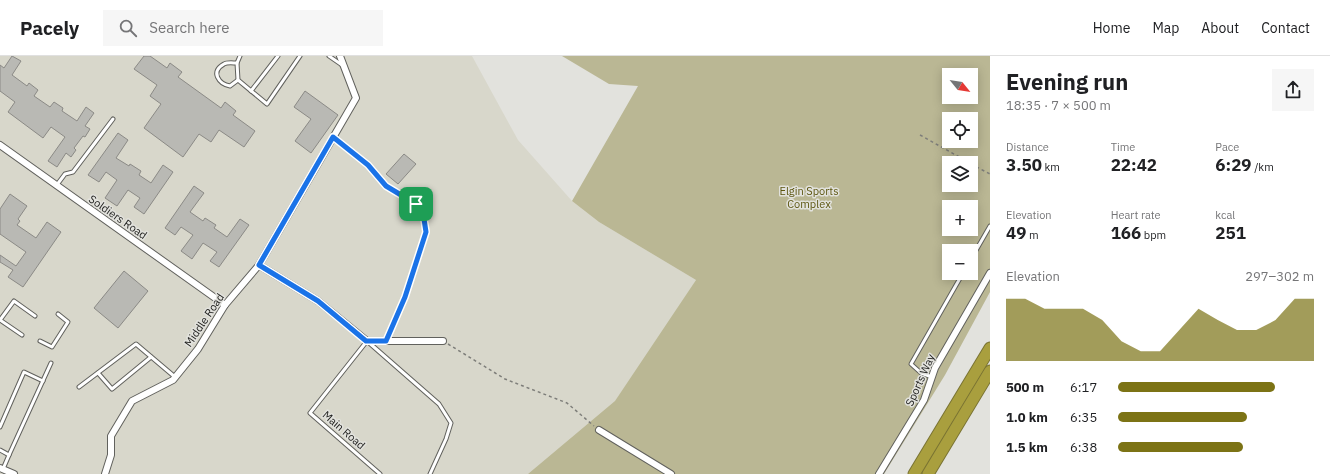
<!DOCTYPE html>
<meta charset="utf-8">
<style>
body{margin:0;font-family:"IBM Plex Sans",sans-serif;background:#f6f6f6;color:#202124;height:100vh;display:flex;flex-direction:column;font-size:15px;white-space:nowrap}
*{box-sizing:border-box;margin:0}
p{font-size:13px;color:#757577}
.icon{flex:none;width:22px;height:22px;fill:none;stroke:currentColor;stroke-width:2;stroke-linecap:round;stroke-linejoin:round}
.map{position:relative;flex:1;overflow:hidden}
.side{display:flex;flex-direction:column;background:#fff;width:340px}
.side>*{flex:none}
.needle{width:26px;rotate:120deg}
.tools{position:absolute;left:942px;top:12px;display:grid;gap:8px}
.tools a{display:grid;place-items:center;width:36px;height:36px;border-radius:0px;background:#fff;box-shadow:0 2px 10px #0003;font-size:20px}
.pin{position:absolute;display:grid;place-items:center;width:34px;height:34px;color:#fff;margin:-17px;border-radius:8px;box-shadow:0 2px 6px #0006}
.round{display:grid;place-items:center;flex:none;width:42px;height:42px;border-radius:0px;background:#f6f6f6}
.summary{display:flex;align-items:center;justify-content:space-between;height:68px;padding:0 16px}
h1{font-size:22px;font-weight:700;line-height:30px}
.figures{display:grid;grid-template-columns:repeat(3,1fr);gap:6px;height:68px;padding:4px 16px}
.figures div{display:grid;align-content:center}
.figures b{font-size:17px;font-weight:700}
.figures small{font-size:11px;font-weight:400}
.figures p{font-size:11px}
.chart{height:112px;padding:8px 16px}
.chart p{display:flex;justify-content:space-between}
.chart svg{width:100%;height:72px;margin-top:4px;fill:#7c7315;opacity:.7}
ul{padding:0 16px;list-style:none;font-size:13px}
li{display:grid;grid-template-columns:64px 48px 1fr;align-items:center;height:30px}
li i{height:10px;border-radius:5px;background:#7c7315}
header{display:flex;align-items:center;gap:24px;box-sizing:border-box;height:56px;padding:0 20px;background:#fff;border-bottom:1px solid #e0e0e0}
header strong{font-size:19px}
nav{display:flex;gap:22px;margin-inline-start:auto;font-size:14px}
.search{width:280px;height:36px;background:#f6f6f6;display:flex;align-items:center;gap:10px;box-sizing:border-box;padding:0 14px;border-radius:0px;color:#757577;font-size:15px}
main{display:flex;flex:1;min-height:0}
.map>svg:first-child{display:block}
</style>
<header>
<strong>Pacely</strong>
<div class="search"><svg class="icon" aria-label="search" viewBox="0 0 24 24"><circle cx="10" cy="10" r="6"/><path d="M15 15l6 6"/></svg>Search here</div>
<nav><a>Home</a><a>Map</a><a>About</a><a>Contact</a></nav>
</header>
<main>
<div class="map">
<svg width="990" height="418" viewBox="0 0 990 418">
<rect width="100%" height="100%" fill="#e2e2dd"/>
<polygon fill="#d8d7cb" points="0,0 472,0 518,84 572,145 599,166 696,224 599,374 545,418 0,418"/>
<path fill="#bab794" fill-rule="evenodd" d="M562,0h428v236l-45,83 -61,99h-356l87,-73 81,-121 -97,-58 -27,-21 66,-115 -29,-2zM949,19h22v22h-22zM949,63h22v22h-22zM949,107h22v22h-22zM949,151h22v22h-22zM949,195h22v22h-22z"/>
<g fill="#b9b9b4" stroke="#8b8a86">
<polygon points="12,0 21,5 12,19 27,30 29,27 38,34 34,40 50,51 54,46 63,52 62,55 77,65 86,51 94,57 85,70 90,73 85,81 83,80 74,92 76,94 71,101 66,97 57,111 48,105 65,81 51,71 43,82 8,56 15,46 0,35 0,9 4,12"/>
<polygon points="144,0 150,0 167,12 170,7 182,16 178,21 221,52 225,46 236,55 233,59 255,75 244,91 219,74 211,86 199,78 183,101 144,72 161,48 150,40 157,29 134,13"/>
<polygon points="305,35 338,59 311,97 295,85 311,63 294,51"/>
<polygon points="118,77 128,84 116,102 129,110 130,108 141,115 139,119 151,127 163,109 173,116 144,158 134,151 140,142 128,134 117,150 105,142 117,124 106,116 99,126 88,119"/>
<polygon points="404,98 416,108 398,128 386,118"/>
<polygon points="194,130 204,137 190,156 203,165 205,162 216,169 214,172 227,181 240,163 249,169 219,211 210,205 217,196 203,187 192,203 181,195 193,179 181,171 175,179 165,172"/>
<polygon points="10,138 27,150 18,163 20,165 17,169 36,182 47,166 61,176 23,231 8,221 13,214 0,206 0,199 16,210 26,196 0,178 0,153"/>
<polygon points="124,215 148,235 118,272 94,252"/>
</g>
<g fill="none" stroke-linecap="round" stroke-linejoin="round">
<g stroke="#61615d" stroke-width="5">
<g id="lane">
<polyline points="240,0 237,7 238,24 267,48 300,0"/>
<polyline points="329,0 342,9"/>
<path d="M237,7c-4,0 -10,-1 -13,1 -14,8 -5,20 6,22l8,-6"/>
<polyline points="251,35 278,0"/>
<polyline points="333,81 368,109 386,129 416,148 424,163 426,176 405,241 386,285"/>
<polyline points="56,130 65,118 73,116 113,63"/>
<polyline points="971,203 990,170"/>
<polyline points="22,279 0,264 14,245 35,260"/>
<polyline points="40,285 52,291 68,266 58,258"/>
<polyline points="98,317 112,333 151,301"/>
<polyline points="932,321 921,317 911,308 963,217"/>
<polyline points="79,331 136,288 175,321"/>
<polyline points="0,371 24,316 43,325"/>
<polyline points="0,394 9,399 51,307"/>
<polyline points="3,413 9,399"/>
<polyline points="380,418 310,357 367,285 439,348 451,367 446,383 430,418"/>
</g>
</g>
<g stroke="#61615d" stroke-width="8">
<g id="street">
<polyline points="0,89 225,249"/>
<polyline points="259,209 318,245 367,285 443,285"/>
<polyline points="599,374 671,418"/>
<polyline points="0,412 14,418"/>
<polyline points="105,418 111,399 111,380 132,345 173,324 198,293 225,249 259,209 356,42 340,0"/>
<polyline points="879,418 924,344 935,312 990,217"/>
</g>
</g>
<g stroke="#797333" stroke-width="13">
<g id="highway">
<polyline points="914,418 990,292"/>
<polyline points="928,418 990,315"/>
</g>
</g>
<g stroke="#7e7e7a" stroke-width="1.5" stroke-dasharray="3 3" stroke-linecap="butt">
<polyline points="920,79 970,107"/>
<polyline points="971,108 990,118"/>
<polyline points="448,288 505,323 567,347 594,370"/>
</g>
<use href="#lane" stroke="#fff" stroke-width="3"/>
<use href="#street" stroke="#fff" stroke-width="6"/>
<use href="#highway" stroke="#a99f3e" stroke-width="11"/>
</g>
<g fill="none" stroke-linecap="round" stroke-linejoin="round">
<g stroke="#fff" stroke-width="8">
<polygon id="route" points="333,81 368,109 386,130 416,148 424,163 426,176 405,241 386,285 366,285 318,245 259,209"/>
</g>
<use href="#route" stroke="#1a73e8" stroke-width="5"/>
</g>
<g text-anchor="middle" stroke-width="3" stroke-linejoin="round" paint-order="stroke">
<g font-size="11" fill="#5c550f" stroke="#e2e2dd">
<text x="809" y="139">Elgin Sports<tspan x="809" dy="13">Complex</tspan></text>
</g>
<g font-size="11" fill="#21211f" stroke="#e2e2dd">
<text transform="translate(118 161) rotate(35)" y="4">Soldiers Road</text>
<text transform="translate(204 264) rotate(-56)" y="4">Middle Road</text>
<text transform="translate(920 324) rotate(-66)" y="4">Sports Way</text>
<text transform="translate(344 374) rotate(41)" y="4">Main Road</text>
</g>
</g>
</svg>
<div class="tools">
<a><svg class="needle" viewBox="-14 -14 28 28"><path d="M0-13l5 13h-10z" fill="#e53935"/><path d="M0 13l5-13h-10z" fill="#757577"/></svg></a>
<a><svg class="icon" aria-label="locate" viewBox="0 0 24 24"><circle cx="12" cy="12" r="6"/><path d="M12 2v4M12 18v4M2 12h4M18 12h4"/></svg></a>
<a><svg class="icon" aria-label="layers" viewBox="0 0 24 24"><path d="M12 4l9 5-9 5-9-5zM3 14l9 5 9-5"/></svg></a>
<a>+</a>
<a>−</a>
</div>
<div class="pin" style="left:416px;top:148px;background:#1e9e55"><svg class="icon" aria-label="arrive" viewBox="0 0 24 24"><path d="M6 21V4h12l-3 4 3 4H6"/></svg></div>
</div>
<section class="side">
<div class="summary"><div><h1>Evening run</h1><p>18:35 · 7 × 500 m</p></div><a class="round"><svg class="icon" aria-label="share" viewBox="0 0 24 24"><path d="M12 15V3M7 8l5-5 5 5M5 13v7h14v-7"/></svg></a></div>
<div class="figures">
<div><p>Distance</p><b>3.50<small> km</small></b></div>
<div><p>Time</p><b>22:42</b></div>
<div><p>Pace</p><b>6:29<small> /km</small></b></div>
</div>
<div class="figures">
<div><p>Elevation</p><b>49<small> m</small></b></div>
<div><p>Heart rate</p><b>166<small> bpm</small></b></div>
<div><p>kcal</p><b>251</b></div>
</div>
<div class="chart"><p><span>Elevation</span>297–302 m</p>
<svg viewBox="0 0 160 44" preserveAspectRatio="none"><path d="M0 44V6L10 6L20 12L30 12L40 12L50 19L60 32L70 38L80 38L90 25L100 12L110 19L120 25L130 25L140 19L150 6L160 6V44z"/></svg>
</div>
<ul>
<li><b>500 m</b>6:17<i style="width:80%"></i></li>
<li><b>1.0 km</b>6:35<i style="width:66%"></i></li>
<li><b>1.5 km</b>6:38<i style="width:64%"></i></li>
</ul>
</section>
</main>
